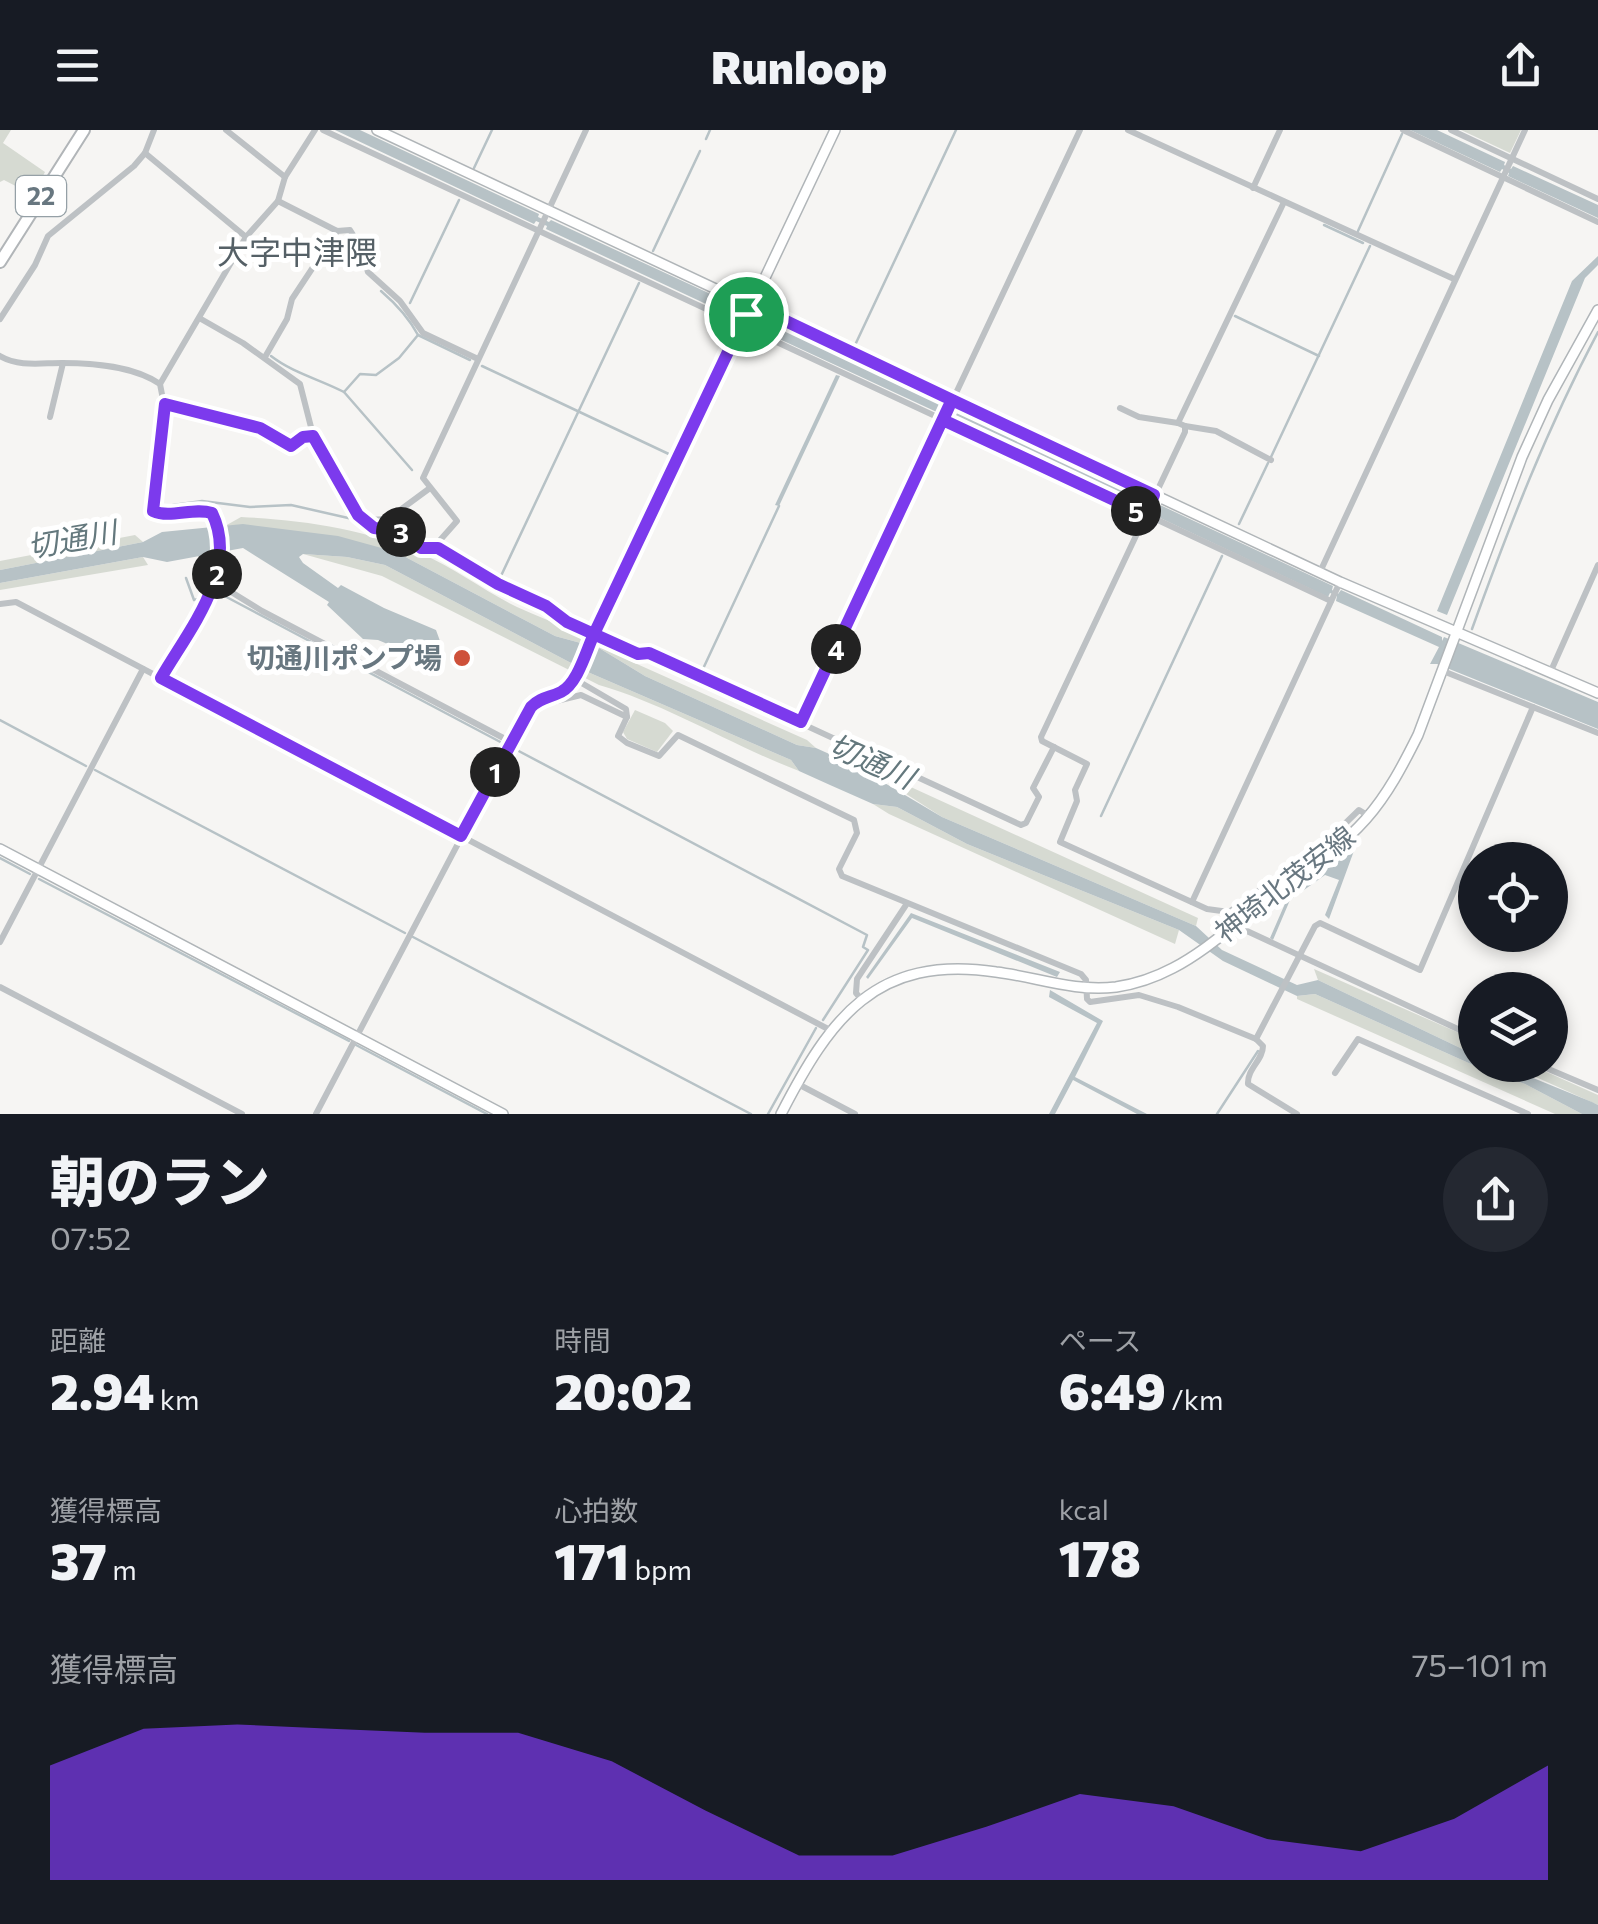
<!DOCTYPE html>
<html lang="ja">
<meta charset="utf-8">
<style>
body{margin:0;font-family:Commissioner,"Noto Sans JP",sans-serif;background:#242831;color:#f1f3f6;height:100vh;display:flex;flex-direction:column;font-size:38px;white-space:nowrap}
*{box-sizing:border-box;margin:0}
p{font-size:32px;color:#9ea1a6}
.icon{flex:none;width:55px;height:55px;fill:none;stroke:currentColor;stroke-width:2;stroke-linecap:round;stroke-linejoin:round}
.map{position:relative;height:984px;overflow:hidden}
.details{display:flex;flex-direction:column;background:#171b24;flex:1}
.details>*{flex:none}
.controls{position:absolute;left:1458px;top:712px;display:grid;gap:20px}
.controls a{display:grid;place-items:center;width:110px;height:110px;border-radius:50%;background:#171b24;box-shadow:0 5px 15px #0003;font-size:50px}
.pin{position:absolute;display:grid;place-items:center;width:85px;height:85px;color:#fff;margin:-42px;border:5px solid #fff;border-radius:50%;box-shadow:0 2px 10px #0007}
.km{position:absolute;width:50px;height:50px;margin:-25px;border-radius:50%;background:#222;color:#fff;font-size:28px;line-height:50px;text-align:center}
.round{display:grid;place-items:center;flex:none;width:105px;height:105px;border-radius:52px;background:#242831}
.headline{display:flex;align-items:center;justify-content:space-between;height:170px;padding:0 50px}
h1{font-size:55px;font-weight:800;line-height:75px}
.stats{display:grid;grid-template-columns:repeat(3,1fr);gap:15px;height:170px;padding:10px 50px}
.stats div{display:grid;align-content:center}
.stats b{font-size:50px;font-weight:800}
.stats small{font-size:28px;font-weight:400}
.stats p{font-size:28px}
.chart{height:280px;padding:20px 50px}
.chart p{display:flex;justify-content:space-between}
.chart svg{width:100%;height:180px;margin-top:10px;fill:#7c3aed;opacity:.7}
header{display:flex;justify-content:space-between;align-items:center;height:130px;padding:0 50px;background:#171b24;font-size:45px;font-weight:800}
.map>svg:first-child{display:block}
</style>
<header><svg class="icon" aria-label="menu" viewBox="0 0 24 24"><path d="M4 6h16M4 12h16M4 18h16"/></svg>Runloop<svg class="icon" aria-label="share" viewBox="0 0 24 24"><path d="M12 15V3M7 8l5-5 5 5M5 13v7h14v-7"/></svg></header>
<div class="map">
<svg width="1598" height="984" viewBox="0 0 1598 984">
<rect width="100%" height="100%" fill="#f6f5f3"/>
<g fill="#d6dad2">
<polygon points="0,0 11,0 3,13 45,42 33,65 4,50 0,52"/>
<polygon points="1461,0 1521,0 1510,23"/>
<path d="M241,387c63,3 124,12 181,37 33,14 62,37 95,53 38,17 77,30 111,53l179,80 9,8 -19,-3 -152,-69 -46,-28 -44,-12 -159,-84 -171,-26z"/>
<polygon points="135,405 143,412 0,440 0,431"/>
<path d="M303,424l44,3 38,8 205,108 201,87 8,11c-68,-26 -131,-66 -200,-86l-217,-109z"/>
<polygon points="143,427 148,435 0,460 0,453"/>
<polygon points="635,580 665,593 673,601 657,622 627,609 623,602"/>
<polygon points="878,646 902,653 1198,788 1196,796 942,687"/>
<polygon points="873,674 897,677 967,714 1179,800 1175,814 889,684"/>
<polygon points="1314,839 1475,910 1475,925 1318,850"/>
<polygon points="1315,864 1482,939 1525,954 1582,984 1555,984 1297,869 1297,866"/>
<polygon points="1501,935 1531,935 1598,965 1598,975 1538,948"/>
</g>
<g fill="#b7c2c6">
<polygon points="335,0 360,0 539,84 538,87 549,92 551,90 743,179 742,183 750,187 752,184 946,275 945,278 953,282 955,279 1333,456 1332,460 1338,464 1341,460 1442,507 1442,511 1444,507 1598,572 1598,599 1437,534 1430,534 1439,517 1336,471 1337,466 1330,463 1328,467 950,289 951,285 943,281 941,284 747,194 748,190 741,187 738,189 546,99 547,96 536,91 534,94"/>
<polygon points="1410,0 1437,0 1505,32 1504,35 1511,39 1513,36 1598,75 1598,88 1508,46 1509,43 1502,39 1500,42"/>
<polygon points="1598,126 1598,135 1585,148 1447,485 1437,481 1572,151"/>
<polygon points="836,245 840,246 779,376 775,375"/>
<polygon points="243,394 338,406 396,422 555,506 599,518 645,546 797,615 816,618 856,636 942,687 1196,796 1222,820 1297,855 1318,850 1475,925 1475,935 1501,935 1592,972 1598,975 1598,984 1582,984 1525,954 1482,939 1315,864 1297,866 1223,831 1179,800 967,714 897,677 873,674 830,655 799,641 791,630 590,543 385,435 347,427 303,424 299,427 303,433 338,458 341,455 384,478 436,500 440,511 434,524 423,529 378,510 363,509 327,475 329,472 243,418 167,432 143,427 0,453 0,440 143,412 162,402"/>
<polygon points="1351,717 1355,718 1329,789 1325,785 1339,750 1325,745 1290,770 1273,810 1270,808 1287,769"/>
<polygon points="911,783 1060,842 1057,847 1052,845 912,788 868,849 866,847"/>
<polygon points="1050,860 1103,891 1075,947 1147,984 1137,984 1073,950 1055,984 1049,984 1097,893 1049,867"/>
</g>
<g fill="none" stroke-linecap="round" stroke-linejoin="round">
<g stroke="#b7c2c6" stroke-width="2.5">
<polyline points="706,9 710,0"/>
<polyline points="474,38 492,0"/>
<polyline points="1324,95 1363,113"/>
<polyline points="1358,101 1402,4"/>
<polyline points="653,121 700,21"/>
<path d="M381,161c14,12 29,29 37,44"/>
<polyline points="410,173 459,70"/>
<polyline points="1235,186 1319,226"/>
<polyline points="856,213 956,0"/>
<path d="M271,226c22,17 48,23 73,36l16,-18 16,1 23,-17 19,-23 52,25"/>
<polyline points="482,236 673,326"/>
<polyline points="344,262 412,340"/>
<polyline points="1271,327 1370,116"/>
<polyline points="159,377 202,371 250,377 291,375 357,390"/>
<polyline points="1239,394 1268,333"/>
<polyline points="186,448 194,470 198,469"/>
<polyline points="500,448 639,153"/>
<polyline points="217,462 506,615"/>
<path d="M1472,499c37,-102 75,-201 126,-297"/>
<polyline points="702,541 779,376"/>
<polyline points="0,590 86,636"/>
<polyline points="513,618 867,805 863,817 868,820 823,890"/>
<polyline points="95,640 405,803"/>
<polyline points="1101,686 1222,426"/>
<polyline points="0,728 30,744"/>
<polyline points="39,749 349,911"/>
<polyline points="413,807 751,984"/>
<polyline points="356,915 487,984"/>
<polyline points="768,984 816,898"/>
<polyline points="1217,984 1258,921"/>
</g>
<g stroke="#b0b5b8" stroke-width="12">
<g id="secondary">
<polyline points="377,0 1340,452 1598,563"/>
<polyline points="752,175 835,0"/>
<polyline points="0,719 503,984"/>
<path d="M781,984c49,-95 94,-160 215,-142 41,5 77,20 120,15 20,-3 40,-10 57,-19 29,-15 55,-38 81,-58 37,-29 80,-55 112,-91 22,-25 37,-54 52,-84l104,-278 26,-57 50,-90"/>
</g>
</g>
<g stroke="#b1b5b8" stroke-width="14">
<polyline id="primary" points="0,132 84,0"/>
</g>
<g stroke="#bdc1c4" stroke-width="6">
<polyline points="226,0 285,47"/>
<polyline points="323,0 1331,471"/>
<polyline points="1128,0 1454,149"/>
<polyline points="1403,0 1598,92"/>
<polyline points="1451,0 1598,69"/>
<polyline points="145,23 246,107"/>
<polyline points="1253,58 1280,0"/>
<polyline points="278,71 337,101 350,100 360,116 368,142 400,171 423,203 478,229"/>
<polyline points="1284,72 1178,293 1185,296 1185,302 1041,607 1042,611 1087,634 1075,660 1077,671 1060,712 1207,779 1229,782 1323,715 1359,680 1369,686"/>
<polyline points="0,189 35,135 48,106 134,36 145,23 154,0"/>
<polyline points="201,189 243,213 300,254 313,305 331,340 365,391 373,397 408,406 421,417 438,418 498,453 545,476 567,492 638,524 649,523 1021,695 1026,693 1039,667 1033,658 1054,617"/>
<path d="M0,226c19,11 40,7 62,7 33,0 71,3 98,21l5,26 -12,101c18,7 40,-4 59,2 29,56 -24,119 -51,165"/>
<polyline points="265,227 287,189 292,169 337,101"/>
<polyline points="160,254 246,107 278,71 285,47 315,0"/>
<polyline points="165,274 260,298 291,316 303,307 312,305"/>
<polyline points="1120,278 1139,287 1178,293"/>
<polyline points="50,287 63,233"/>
<polyline points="1185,296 1216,301 1271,330"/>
<polyline points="367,390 388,389 430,358"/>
<polyline points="434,417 457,391 423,348 586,0"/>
<polyline points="1320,442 1525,0"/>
<polyline points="215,452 262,481 511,612"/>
<polyline points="0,474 16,472 830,900"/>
<polyline points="1443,541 1598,603"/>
<polyline points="1550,543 1598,435"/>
<path d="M573,548l53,31 1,8 -9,19 9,7 32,13 19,-21 176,85 3,13 -18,36 3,7 239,98 5,6 1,19 3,3 49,-7 39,12 78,32 7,7c0,14 -16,23 -15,38l49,30"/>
<polyline points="532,577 581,565 627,587"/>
<polyline points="801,592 1080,0"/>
<polyline points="1192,772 1340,452"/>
<polyline points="1234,795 1475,907"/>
<polyline points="0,812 143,539"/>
<polyline points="0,857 242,984"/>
<polyline points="862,870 856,863 857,849 906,775"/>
<polyline points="1256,909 1315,796 1320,793 1420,840 1533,577"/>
<polyline points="1539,935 1598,960"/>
<polyline points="1335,943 1358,909 1528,984"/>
<polyline points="796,953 855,984"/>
<path d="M316,984l208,-396c15,-23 36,-19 49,-40l179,-373"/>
</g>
<use href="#secondary" stroke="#fff" stroke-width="9"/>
<use href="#primary" stroke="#fff" stroke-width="10"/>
</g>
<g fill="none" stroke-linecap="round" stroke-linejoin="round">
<g stroke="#fff" stroke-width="20">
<path id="route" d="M746,184l-152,320c-8,17 -16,49 -33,58 -12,6 -20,5 -30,15l-70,129 -300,-158c27,-47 79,-108 51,-165 -19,-6 -41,6 -59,-2l12,-107 95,24 31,18 12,-9 10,-1 45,79 16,13 24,3 23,17h17l60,36 48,22 21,16 71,32 11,-1 152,69 147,-314 4,-8 202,95 -8,20 -203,-95 9,-20 -200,-95 -6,9"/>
</g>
<use href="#route" stroke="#7c3aed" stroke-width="12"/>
</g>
<circle fill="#ce513a" stroke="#fff" stroke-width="4" cx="462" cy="528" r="10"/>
<g text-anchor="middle" stroke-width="10" stroke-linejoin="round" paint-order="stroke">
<rect fill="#fff" stroke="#95a0a6" stroke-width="2.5" x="16" y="46" width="50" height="40" rx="8"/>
<g font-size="25" font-weight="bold" fill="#687780">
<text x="41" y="75">22</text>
</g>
<g font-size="28" font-weight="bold" fill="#687780" stroke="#fff" text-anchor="end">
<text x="442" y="538">切通川ポンプ場</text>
</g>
<g font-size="28" fill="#687780" stroke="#fff">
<text transform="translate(1285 754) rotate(-38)" y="10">神埼北茂安線</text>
</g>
<g font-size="30" font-style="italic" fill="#64787d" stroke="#fff">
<text transform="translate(72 410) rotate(-10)" y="10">切通川</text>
<text transform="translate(871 632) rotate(24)" y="10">切通川</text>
</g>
<g font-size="32" fill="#556066" stroke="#fff">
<text x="297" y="134">大字中津隈</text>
</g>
</g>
</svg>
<div class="controls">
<a><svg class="icon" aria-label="locate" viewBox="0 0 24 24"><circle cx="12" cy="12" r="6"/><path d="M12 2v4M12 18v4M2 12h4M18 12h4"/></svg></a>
<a><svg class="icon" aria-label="layers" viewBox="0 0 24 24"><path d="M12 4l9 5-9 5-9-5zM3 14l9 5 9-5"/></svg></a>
</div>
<div class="pin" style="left:746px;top:184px;background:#1e9e55"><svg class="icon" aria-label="arrive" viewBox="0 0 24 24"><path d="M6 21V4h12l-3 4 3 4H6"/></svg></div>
<b class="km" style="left:495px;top:642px">1</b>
<b class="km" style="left:217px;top:444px">2</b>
<b class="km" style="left:401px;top:402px">3</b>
<b class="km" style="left:836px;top:519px">4</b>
<b class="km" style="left:1136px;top:381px">5</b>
</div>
<section class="details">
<div class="headline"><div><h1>朝のラン</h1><p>07:52</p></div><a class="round"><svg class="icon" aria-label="share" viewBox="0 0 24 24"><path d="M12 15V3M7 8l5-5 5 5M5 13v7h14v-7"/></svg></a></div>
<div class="stats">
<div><p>距離</p><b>2.94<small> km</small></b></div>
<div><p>時間</p><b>20:02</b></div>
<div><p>ペース</p><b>6:49<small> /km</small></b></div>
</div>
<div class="stats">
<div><p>獲得標高</p><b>37<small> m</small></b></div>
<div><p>心拍数</p><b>171<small> bpm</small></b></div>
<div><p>kcal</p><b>178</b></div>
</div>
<div class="chart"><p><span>獲得標高</span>75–101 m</p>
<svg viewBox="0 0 160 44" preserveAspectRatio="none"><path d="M0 44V16L10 7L20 6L30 7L40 8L50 8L60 15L70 27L80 38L90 38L100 31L110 23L120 26L130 34L140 37L150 29L160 16V44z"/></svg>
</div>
</section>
